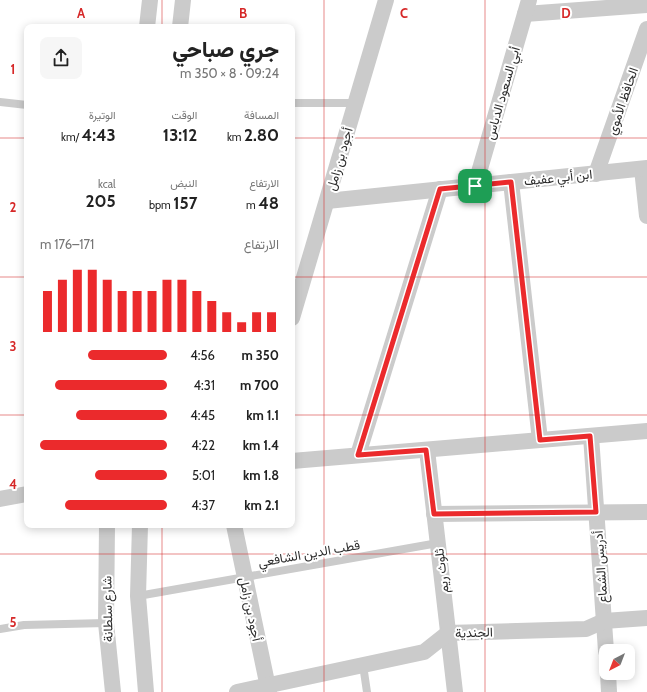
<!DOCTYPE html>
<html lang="ar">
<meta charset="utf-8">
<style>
body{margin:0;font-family:Cabin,Vazirmatn,sans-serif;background:#f6f6f6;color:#222;direction:rtl;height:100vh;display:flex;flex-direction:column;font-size:15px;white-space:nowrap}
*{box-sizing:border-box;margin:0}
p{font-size:13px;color:#767676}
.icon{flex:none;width:22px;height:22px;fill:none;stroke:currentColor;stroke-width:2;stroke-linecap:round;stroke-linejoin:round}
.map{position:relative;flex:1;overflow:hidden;direction:ltr}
.sheet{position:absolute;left:24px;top:24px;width:271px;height:504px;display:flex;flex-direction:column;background:#fff;border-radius:8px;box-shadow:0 2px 10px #0003;direction:rtl}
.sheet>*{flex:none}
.needle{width:26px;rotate:222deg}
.buttons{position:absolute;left:599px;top:644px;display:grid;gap:8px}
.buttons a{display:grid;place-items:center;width:36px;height:36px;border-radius:8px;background:#fff;box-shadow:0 2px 10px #0003;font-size:20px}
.pin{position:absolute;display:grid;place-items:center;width:34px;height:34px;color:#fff;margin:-17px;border-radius:8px;box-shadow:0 2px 6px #0006}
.round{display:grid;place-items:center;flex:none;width:42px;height:42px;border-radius:8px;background:#f6f6f6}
.headline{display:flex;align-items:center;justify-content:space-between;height:68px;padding:0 16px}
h1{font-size:22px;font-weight:800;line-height:30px}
.figures{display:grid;grid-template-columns:repeat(3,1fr);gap:6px;height:68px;padding:4px 16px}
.figures div{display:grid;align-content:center}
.figures b{font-size:17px;font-weight:800}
.figures small{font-size:11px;font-weight:400}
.figures p{font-size:11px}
.chart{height:112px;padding:8px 16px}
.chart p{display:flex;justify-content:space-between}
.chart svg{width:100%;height:72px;margin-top:4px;stroke:#eb2a2c;stroke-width:6}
ul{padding:0 16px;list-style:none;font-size:13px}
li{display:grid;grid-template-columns:64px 48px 1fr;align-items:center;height:30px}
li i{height:10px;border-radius:5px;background:#eb2a2c}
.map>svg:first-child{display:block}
</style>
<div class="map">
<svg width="647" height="692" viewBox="0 0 647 692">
<rect width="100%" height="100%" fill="#fff"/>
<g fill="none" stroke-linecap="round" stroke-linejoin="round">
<g stroke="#cbcbcb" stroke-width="8">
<polyline points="0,102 27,105"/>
<polyline points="292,103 355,103"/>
<polyline points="138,596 438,543"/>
<polyline points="0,629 24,625 106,623"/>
<polyline points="363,665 367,692"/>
</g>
<g stroke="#cbcbcb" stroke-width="16">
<polyline points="525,14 647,5"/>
<polyline points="147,27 150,0"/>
<polyline points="180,27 183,0"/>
<polyline points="642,169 647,216"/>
<polyline points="596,174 647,29"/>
<polyline points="511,182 540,440"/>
<polyline points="475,186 529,0"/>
<polyline points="327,201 647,168"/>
<polyline points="292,318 386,0"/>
<polyline points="591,436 606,651"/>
<polyline points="427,450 455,692"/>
<polyline points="358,455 440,189"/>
<polyline points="292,461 647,431"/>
<polyline points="0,499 27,494"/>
<polyline points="434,514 647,512"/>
<polyline points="107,525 106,623 113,692"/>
<polyline points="140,525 138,596 146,692"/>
<polyline points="234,525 269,692"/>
<polyline points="608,673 609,692"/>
<polyline points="237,692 424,652 448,633 586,629 604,621 647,618"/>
</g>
</g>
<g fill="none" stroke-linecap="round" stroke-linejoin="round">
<g stroke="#fff" stroke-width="8">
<polygon id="route" points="511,182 540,440 590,436 596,512 434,514 426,450 358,455 440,189"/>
</g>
<use href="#route" stroke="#eb2a2c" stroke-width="5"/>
</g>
<path fill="none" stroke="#d62828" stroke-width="1" stroke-opacity="0.55" d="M162,0v27M324,0v692M485,0v692M0,138h27M292,138h355M0,277h27M292,277h355M0,415h27M292,415h355M162,525v167M0,554h647"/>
<g text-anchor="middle" stroke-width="4" stroke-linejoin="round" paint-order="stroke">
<g font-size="13" fill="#2e2e2e" stroke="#fff">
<text transform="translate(502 93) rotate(-74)" y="5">أبي السعود الدباس</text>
<text transform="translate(622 101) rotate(-71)" y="5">الحافظ الأموي</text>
<text transform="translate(339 159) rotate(-74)" y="5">أجود بن زامل</text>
<text transform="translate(558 177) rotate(-6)" y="5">ابن أبي عفيف</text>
<text transform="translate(309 553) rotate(-10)" y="5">قطب الدين الشافعي</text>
<text transform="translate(600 567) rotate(-94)" y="5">أدريس الشماع</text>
<text transform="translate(441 571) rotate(-97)" y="5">ثلوث ريم</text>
<text transform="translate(107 609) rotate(-91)" y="5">شارع سلطانة</text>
<text transform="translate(251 609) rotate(78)" y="5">أجود بن زامل</text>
<text transform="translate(474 632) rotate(-2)" y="5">الجندية</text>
</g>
</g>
<g font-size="13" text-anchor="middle" font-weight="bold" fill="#d62828" stroke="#fff" stroke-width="4" stroke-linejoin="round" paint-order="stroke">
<text x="81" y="18">A</text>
<text x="243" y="18">B</text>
<text x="404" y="18">C</text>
<text x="566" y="18">D</text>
<text x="13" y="74">1</text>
<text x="13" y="212">2</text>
<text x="13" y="351">3</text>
<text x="13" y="489">4</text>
<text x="13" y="627">5</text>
</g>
</svg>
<div class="buttons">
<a><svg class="needle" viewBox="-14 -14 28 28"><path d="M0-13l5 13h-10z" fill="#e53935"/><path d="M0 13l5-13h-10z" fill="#767676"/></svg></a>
</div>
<div class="pin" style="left:475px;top:186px;background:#1e9e55"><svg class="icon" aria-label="arrive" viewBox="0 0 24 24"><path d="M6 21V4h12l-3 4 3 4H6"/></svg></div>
<section class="sheet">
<div class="headline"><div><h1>جري صباحي</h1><p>09:24 · 8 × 350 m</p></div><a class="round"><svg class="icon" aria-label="share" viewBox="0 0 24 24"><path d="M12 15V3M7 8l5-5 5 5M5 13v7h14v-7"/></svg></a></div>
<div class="figures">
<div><p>المسافة</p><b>2.80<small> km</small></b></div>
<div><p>الوقت</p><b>13:12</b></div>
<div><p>الوتيرة</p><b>4:43<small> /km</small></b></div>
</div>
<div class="figures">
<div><p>الارتفاع</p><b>48<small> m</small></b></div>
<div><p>النبض</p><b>157<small> bpm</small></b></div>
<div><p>kcal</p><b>205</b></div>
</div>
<div class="chart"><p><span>الارتفاع</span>171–176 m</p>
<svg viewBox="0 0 160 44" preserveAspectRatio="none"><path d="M5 44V19M15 44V12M25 44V6M35 44V6M45 44V12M55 44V19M65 44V19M75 44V19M85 44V12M95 44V12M105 44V19M115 44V25M125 44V32M135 44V38M145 44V32M155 44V32"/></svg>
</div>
<ul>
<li><b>350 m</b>4:56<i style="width:62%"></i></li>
<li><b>700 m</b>4:31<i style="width:88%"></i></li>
<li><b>1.1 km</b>4:45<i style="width:72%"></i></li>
<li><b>1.4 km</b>4:22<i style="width:100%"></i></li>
<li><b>1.8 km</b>5:01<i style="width:57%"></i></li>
<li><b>2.1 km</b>4:37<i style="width:80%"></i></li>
</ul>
</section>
</div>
